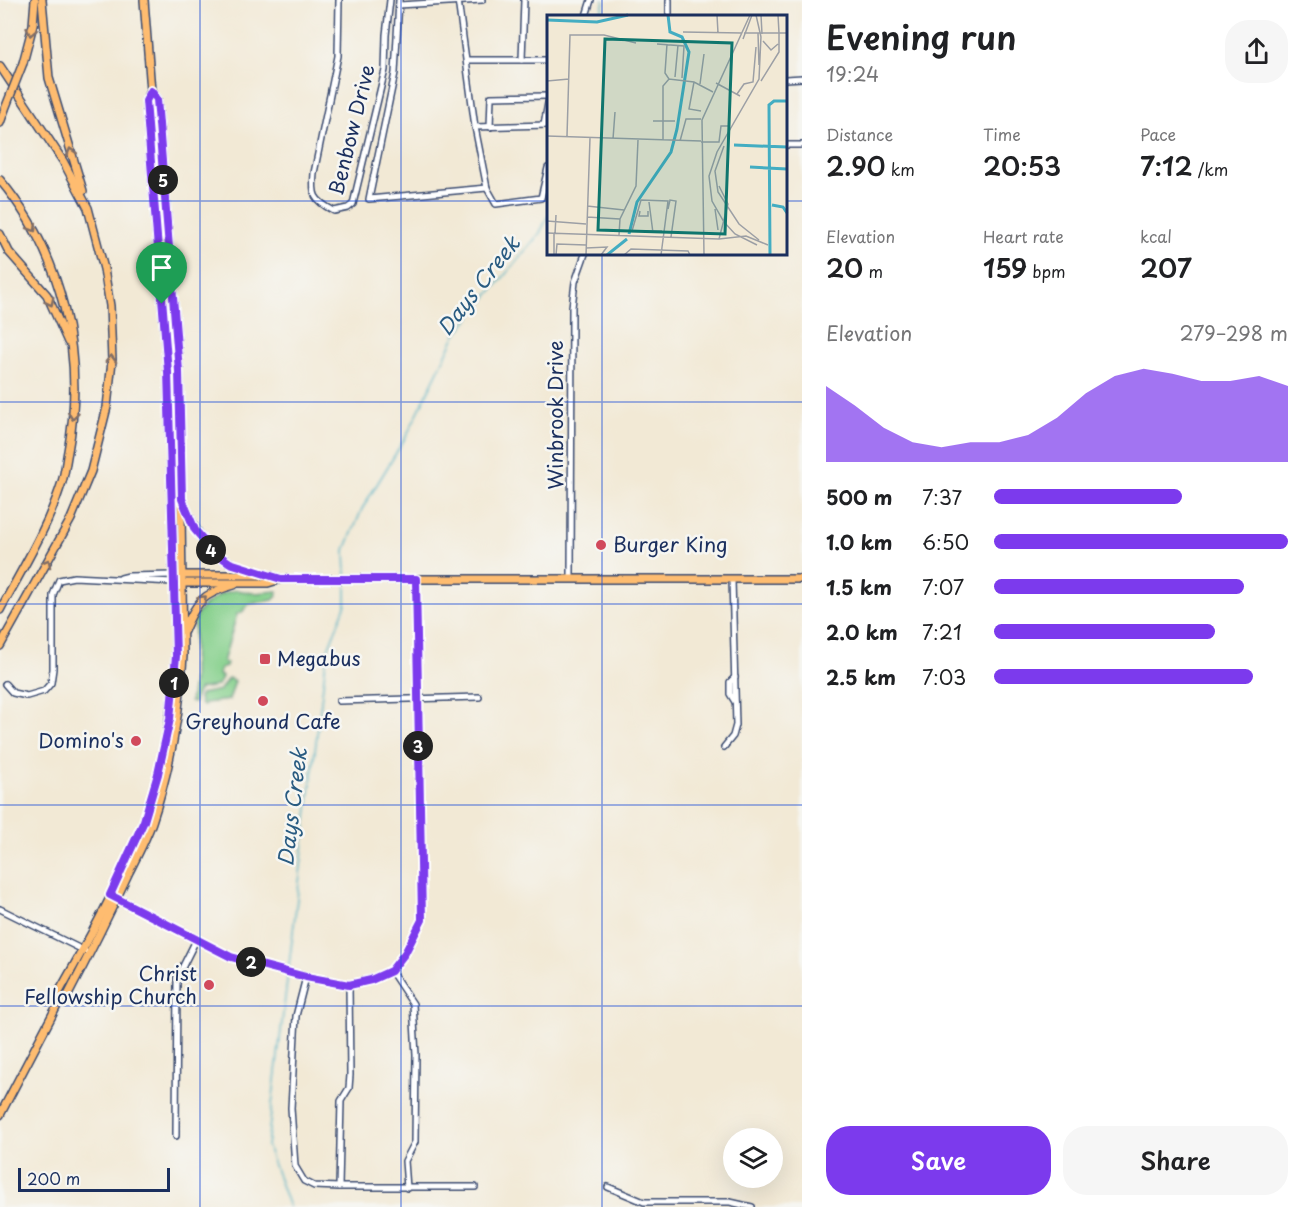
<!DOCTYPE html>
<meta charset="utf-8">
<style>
body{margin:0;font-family:"Playpen Sans",sans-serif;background:#f6f6f6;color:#202124;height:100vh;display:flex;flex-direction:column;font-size:22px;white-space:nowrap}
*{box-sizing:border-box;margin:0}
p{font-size:20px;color:#757577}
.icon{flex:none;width:33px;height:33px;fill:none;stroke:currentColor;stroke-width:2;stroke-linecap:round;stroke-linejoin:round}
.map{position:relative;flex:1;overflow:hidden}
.drawer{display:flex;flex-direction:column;background:#fff;width:510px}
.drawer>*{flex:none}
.controls{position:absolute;left:723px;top:1128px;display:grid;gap:12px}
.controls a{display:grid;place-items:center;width:60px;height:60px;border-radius:50%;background:#fff;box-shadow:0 6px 24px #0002;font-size:30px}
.scale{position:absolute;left:18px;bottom:15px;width:152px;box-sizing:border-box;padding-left:6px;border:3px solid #1b2f5e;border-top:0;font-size:16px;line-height:21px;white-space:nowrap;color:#1b2f5e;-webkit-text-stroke:4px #f6f6f2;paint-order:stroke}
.pin{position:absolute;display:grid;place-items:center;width:51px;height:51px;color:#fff;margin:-62px -26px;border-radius:50% 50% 50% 0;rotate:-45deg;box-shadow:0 0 6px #0007}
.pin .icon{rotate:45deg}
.km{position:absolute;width:30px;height:30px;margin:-15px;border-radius:50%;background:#222;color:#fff;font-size:16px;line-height:30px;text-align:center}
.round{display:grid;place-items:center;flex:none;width:63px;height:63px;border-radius:24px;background:#f6f6f6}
.summary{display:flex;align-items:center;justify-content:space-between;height:102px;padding:0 24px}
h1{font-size:33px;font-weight:600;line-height:45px}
.figures{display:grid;grid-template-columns:repeat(3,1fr);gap:9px;height:102px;padding:6px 24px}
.figures div{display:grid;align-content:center}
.figures b{font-size:26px;font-weight:600}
.figures small{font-size:16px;font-weight:400}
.figures p{font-size:16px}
.chart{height:168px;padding:12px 24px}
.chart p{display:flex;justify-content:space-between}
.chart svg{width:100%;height:108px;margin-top:6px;fill:#7c3aed;opacity:.7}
.action{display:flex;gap:12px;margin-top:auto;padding:12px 24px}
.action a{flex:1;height:69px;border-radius:24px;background:#7c3aed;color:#fff;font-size:24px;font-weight:600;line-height:69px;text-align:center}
.action a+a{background:#f6f6f6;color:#202124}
ul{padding:0 24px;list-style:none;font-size:20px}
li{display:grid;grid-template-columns:96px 72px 1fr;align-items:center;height:45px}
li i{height:15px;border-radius:8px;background:#7c3aed}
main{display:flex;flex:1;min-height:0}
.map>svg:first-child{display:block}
</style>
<main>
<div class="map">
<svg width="802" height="1207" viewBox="0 0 802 1207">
<rect width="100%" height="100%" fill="#f6f6f2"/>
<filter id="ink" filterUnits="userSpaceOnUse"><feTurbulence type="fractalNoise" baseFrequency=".0167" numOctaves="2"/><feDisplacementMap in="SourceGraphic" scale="12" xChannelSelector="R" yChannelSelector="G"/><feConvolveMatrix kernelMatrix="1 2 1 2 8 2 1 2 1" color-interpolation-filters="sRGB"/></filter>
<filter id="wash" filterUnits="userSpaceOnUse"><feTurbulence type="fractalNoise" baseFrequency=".008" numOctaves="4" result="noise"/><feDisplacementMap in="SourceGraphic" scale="24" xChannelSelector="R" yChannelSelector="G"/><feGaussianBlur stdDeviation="1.35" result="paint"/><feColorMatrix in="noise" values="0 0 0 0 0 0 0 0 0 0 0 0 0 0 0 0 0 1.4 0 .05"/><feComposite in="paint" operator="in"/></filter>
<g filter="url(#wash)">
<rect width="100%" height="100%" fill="#f2e9d5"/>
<g fill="#86d08c" stroke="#508075" stroke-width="1.5">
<path d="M236,590l19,3 22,-2v5l-4,4 -24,4 -7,8 -5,2 -14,48 4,1 -1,4 -6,2 -2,6 4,1c-2,13 -11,10 -22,13l-5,7 -1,7 -4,-1 3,-21 1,-58 3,-9 8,-9 16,-11z"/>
<polygon points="228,678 235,681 229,700 205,703 204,706 201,705 199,698 201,694 220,690"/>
</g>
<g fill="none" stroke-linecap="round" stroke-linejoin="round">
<g stroke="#43adc2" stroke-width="1.5">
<polyline points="601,16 604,0"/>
<polyline points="346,575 345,550 362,509 407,435 456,334 540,233 548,216"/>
<polyline points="289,1207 267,1146 327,652 346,604 346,583"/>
</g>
</g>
</g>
<g filter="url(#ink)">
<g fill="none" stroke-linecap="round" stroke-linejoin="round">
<g stroke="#3b4b70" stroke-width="8">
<g id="minor">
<path d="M339,0l-1,56 -24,117c-2,22 -1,27 20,38l14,-3 5,-4 32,-134 1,-35 4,-35"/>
<polyline points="399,0 395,73 369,199 487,188"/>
<polyline points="458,0 475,127 487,188 496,204 541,198 548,168"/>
<polyline points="669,0 669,16"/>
<polyline points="399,5 482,0"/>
<polyline points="586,16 591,0"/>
<polyline points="467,60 548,60"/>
<polyline points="522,60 524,0"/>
<polyline points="786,79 802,78"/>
<polyline points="544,125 548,103"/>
<polyline points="475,127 548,125"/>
<polyline points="490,127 491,97 548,96"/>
<polyline points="786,145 802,145"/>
<polyline points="121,578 129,576 173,575"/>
<polyline points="571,579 572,307 575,282 585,254"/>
<polyline points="735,677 730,682 730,694 735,702"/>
<polyline points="5,684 13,693 27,696 44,691 51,683 53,669 53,595 59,580 74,577 173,582"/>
<polyline points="339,701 479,697"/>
<polyline points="724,747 733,736 736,725 732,580"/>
<polyline points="115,897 231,957 306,977 349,985 371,979 391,971 405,953 422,920 416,579"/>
<polyline points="0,909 85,951"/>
<polyline points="391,971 413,1004 416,1055 415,1142 405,1161 407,1188"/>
<polyline points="306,977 296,1016 291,1108 295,1166 304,1181 314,1186 339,1187 475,1187"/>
<polyline points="176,1136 177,978 196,940"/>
<polyline points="339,1187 341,1101 349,1088 350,1075 349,985"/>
<polyline points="608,1187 644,1202 730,1202 752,1207"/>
</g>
</g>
<g stroke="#3b4b70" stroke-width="10">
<g id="major">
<polyline points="42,0 49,78 83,191"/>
<polyline points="23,63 33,25 35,0"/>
<polyline points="0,66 63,161 88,208 104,269 110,306 112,361 107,407 91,471 71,519 0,646"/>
<polyline points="0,123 5,109"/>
<path d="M0,180c62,74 86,175 68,271 -2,10 -3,21 -6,31 -14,45 -39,86 -62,128"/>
<polyline points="0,234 9,252 47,295 68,342"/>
<path d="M184,504c15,39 33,58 73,69"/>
<polyline points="179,575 268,575 281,579 802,579"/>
<polyline points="180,583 268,583 281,579"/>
<path d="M184,631c12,-29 19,-38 50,-46"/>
<path d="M58,1004l8,-5c22,-42 43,-84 63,-127 8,-16 17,-33 23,-50 18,-53 28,-109 31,-166l-4,-285 -22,-272 -6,-8"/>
<path d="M0,1115l58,-111v-10c31,-55 63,-112 86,-172 20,-52 28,-110 32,-166l-8,-284 -22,-271 5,-10 -7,-91"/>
</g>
</g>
<use href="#minor" stroke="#fff" stroke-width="5"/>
<use href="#major" stroke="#febc70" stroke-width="7"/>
<g stroke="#3b4b70" stroke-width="10" stroke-linecap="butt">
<polyline id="major-bridge" points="5,109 23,63"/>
</g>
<use href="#major-bridge" stroke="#febc70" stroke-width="7"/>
</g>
<defs><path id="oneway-chevron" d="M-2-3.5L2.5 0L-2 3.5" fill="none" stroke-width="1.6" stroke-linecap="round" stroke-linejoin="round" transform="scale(1.5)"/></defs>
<g stroke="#816e66">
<use href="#oneway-chevron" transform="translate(31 32) rotate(101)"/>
<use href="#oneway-chevron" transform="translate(71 152) rotate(-107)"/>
<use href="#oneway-chevron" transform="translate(33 228) rotate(59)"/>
<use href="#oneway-chevron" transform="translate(50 302) rotate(64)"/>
<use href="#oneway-chevron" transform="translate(111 359) rotate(-89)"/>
<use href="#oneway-chevron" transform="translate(73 416) rotate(96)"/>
<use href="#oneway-chevron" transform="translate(47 563) rotate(-61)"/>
<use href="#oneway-chevron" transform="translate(203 599) rotate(-44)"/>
</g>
</g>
<g fill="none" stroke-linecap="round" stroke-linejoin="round" filter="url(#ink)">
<g stroke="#fff" stroke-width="12">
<polygon id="route" points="151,91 157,99 179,371 182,499 195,530 214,552 230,563 281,579 416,579 422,920 405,953 391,971 371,980 349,985 306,977 231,957 110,895 144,821 158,774 170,719 176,656 168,372 146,101"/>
</g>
<use href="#route" stroke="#7c3aed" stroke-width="8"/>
</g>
<path fill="none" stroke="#1d4ed8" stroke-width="1.5" stroke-opacity="0.55" d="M200,0v1207M401,0v1207M602,0v16M0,201h548M786,201h16M602,254v953M0,402h802M0,604h802M0,805h802M0,1006h802"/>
<g fill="#d1495b" stroke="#f6f6f2" stroke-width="2">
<circle cx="601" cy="545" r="6"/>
<rect x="259" y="653" width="12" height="12" rx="3"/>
<circle cx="263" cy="701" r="6"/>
<circle cx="136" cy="741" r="6"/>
<circle cx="209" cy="985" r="6"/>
</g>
<g text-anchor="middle" stroke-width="5" stroke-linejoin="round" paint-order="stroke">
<g font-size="20" fill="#1b2f5e" stroke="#f6f6f2">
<text transform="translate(352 130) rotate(-76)" y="7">Benbow Drive</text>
<text transform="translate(556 415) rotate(-90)" y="7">Winbrook Drive</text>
</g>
<g font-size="20" fill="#1b2f5e" stroke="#f6f6f2" text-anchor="start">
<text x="613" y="552">Burger King</text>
<text x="277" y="666">Megabus</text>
<text x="263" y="729" text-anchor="middle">Greyhound Cafe</text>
<text x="124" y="748" text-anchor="end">Domino's</text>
<text x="197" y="981" text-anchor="end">Christ<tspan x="197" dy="23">Fellowship Church</tspan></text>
</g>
<g font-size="21" font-style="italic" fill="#295b81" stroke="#f6f6f2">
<text transform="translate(479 286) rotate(-52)" y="7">Days Creek</text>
<text transform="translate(293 807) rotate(-83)" y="7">Days Creek</text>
</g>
</g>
<g transform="translate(547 15)">
<rect width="240" height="240" fill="#f2e9d5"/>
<path fill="none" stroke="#43adc2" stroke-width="3" d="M0,5l50,2 31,-7M187,130l53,2M203,152l37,2M225,190l11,2 4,6M82,219l8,-32 34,-50 6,-23 12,-77 -7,-15 -12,-5 -2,-17M60,240l20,-16M223,240l-1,-150 5,-4h13"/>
<path fill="none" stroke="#9c9fa5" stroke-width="1.5" d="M170,0l1,18M209,0l5,22M214,0l1,19M231,0l1,18M136,17l59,1M197,18h43M211,18l1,32M196,24l9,-24M216,26l8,9 7,-6M110,29l27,2 -2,32M120,29l-2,29 4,6M128,62l3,-32M0,66l22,-2M214,66l18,-29v-19M147,67l-5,27 12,2M169,68l24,13M153,69l4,-30M190,79l7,-10 9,-2 3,-35M106,106h22M0,121l154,5M20,121l3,-101h34l32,8M66,124l2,-27M116,125v-54l6,-7 25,3 19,10M133,126l6,-22h15M154,127h18l2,-16h7M177,131l-9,25 3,21 21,32 20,16M172,171l9,18 -9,35M102,187l4,31M40,191l37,4M121,194l2,-9 6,1 -5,36M168,194l3,21M93,196l-1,5h9v-5M40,202l33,2M0,206l39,3M0,218l172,6 27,-3 22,9M8,219l1,-19M72,220l1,-16 16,-33 2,-46M210,230l-22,-11 -11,-12 -12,-21 -3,-25 8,-24 42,-73 2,-43M39,233l21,-1 -6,8M7,240v-21M9,240l1,-11 29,1M39,240l4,-117M77,240l7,-6 57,2 2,4M114,240l7,-54 -27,-1 -9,31h30M157,240l-2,-135 48,-105"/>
<path fill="#0f766e" fill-opacity="0.15" stroke="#0f766e" stroke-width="3" d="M58,24l127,4 -7,191 -127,-4z"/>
<rect width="240" height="240" fill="none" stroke="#1b2f5e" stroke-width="3"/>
</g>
</svg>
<div class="controls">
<a><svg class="icon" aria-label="layers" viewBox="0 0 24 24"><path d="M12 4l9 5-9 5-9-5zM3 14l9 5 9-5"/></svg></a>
</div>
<div class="scale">200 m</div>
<div class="pin" style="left:162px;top:304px;background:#1e9e55"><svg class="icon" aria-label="arrive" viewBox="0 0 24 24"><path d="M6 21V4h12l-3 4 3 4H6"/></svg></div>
<b class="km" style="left:174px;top:683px">1</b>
<b class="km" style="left:251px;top:962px">2</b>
<b class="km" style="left:418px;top:746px">3</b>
<b class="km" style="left:211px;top:550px">4</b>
<b class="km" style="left:163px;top:180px">5</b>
</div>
<section class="drawer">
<div class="summary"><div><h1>Evening run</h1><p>19:24</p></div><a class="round"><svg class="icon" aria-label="share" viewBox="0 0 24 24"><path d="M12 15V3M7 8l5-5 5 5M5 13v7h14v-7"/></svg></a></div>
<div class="figures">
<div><p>Distance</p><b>2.90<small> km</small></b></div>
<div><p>Time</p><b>20:53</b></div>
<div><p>Pace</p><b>7:12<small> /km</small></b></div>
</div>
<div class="figures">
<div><p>Elevation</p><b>20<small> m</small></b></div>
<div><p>Heart rate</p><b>159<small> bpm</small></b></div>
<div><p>kcal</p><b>207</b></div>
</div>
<div class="chart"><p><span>Elevation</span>279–298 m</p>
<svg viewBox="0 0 160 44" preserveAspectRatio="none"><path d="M0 44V13L10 21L20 30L30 36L40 38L50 36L60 36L70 33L80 26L90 16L100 9L110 6L120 8L130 11L140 11L150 9L160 13V44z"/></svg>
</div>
<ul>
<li><b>500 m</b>7:37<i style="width:64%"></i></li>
<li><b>1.0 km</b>6:50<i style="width:100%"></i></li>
<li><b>1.5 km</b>7:07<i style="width:85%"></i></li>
<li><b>2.0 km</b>7:21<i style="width:75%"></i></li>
<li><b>2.5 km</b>7:03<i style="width:88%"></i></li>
</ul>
<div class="action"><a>Save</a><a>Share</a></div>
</section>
</main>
